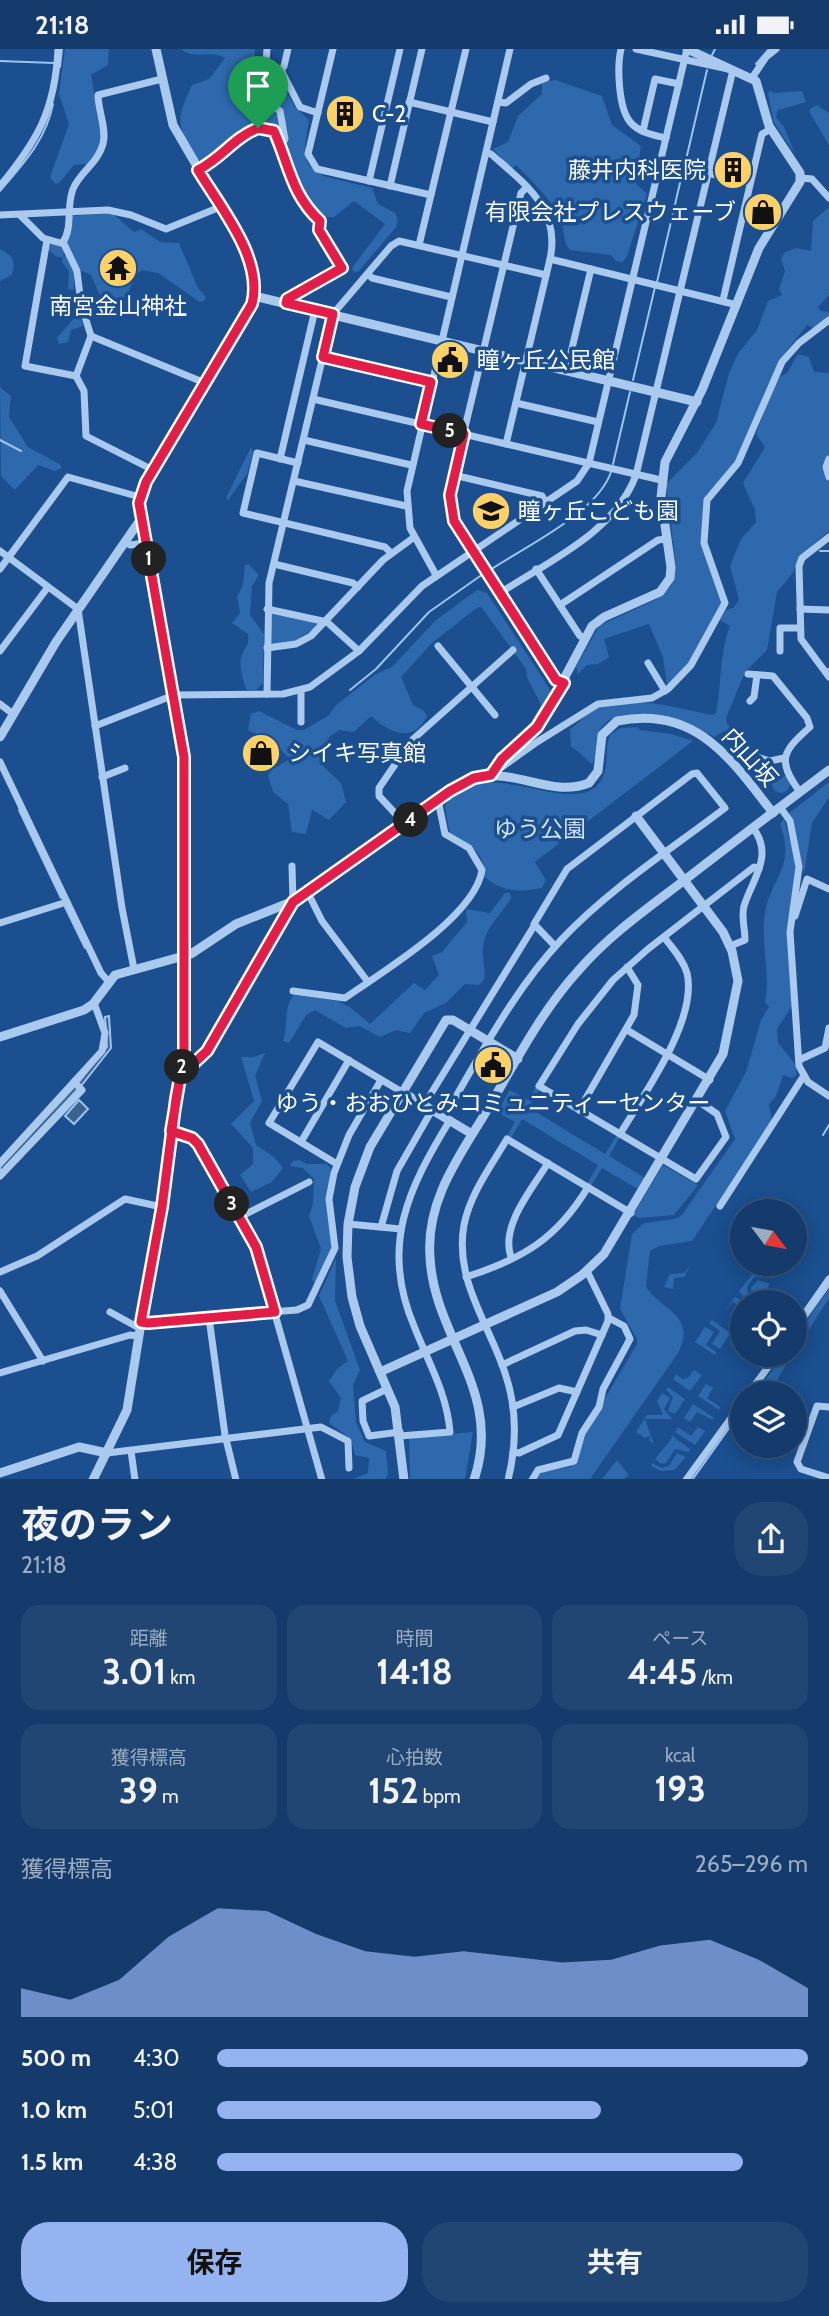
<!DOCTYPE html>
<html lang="ja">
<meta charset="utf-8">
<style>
body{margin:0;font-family:Cabin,"Noto Sans JP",sans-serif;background:#214673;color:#f1f3f6;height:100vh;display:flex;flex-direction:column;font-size:26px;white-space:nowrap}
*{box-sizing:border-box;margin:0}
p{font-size:23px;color:#9dadc1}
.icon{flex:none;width:38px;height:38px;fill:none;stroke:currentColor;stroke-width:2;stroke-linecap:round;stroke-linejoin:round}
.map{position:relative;height:1430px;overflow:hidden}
.drawer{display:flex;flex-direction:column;background:#143b6b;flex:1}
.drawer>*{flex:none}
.needle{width:46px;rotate:122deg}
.fabs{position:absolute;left:730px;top:1150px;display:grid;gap:14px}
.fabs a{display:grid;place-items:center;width:77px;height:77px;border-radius:50%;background:#143b6b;box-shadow:0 4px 18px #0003,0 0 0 2px #33557e;font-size:35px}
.pin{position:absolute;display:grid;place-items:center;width:60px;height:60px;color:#fff;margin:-72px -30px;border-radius:50% 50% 50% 0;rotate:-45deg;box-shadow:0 0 7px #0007}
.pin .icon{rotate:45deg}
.km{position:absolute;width:35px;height:35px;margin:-18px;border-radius:50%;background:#222;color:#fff;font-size:19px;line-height:35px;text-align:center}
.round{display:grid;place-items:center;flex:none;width:74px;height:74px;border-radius:28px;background:#214673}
.head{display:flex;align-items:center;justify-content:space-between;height:119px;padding:0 21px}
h1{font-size:38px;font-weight:700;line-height:52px}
.metrics{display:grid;grid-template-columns:repeat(3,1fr);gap:10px;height:119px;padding:7px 21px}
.metrics div{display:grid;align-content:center;border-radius:18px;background:#214673;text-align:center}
.metrics b{font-size:35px;font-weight:700}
.metrics small{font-size:19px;font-weight:400}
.metrics p{font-size:19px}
.chart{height:196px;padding:14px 21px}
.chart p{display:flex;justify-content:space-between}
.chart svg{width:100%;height:126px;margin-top:7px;fill:#95b2f1;opacity:.7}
.button{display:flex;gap:14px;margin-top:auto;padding:14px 21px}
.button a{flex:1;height:80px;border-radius:28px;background:#95b2f1;color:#111;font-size:28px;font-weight:700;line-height:80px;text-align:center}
.button a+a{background:#214673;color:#f1f3f6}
ul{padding:0 21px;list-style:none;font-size:23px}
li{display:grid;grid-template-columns:112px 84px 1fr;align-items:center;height:52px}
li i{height:18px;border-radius:9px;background:#95b2f1}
.status{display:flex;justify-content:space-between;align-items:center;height:49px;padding:0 35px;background:#143b6b;direction:ltr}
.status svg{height:19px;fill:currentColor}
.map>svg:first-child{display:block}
</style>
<div class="status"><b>21:18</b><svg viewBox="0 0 49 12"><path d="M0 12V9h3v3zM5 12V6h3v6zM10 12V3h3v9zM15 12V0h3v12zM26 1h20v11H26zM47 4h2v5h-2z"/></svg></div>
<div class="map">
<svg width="829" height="1431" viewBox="0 0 829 1431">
<rect width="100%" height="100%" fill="#1b4f8f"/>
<g fill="#2e69ad">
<polygon points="65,0 109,0 108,16 91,26 102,86 100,96 89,115 74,116 59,134 55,135 50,128 69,75 59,45"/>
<path d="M181,0h74c1,22 -15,33 -14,47l13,6h7l17,-22 4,1 12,25 15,14 -4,25 3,19 15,12 49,12 6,16 17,9 3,7 -2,7 -37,44 -5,2 -2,-5 33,-44 -31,-23 -20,16h-14l-13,-13 -31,-74c-50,-11 -49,38 -78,30 -20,-34 -24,-37 -6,-75l17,-6 16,-21c-15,-9 -30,3 -44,-9z"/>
<path d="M555,31l47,16 10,29 29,21 -2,13 -9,19 17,16 -20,62 -4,6 -7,-1 -5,-6 -41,-5c-8,-9 -5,-21 -10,-32 -11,-21 -28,-37 -44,-53l-4,4 -19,-20 15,-7 10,-26 24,-22v-12z"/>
<polygon points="770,41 773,44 802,42 806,53 778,61 776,68 784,78 795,105 774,74 768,45"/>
<polygon points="817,56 829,64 829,96 810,64 810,60"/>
<polygon points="829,158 829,246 818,258 821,262 829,263 829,268 813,279 807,276 785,304 736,413 707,446 701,489 723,554 689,614 667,636 663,608 649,575 604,590 609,608 598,615 587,616 578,625 576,618 599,577 657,550 671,537 676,517 666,435 697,404 716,374 729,324 739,303 757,281 768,252 782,246 779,240 785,222 781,210 785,203 797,199 811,202 813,172"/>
<polygon points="112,164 134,183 141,180 160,193 179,194 198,239 206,248 204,252 200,253 158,224 142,221 134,227 124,257 104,256 91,226 80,221 66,194 71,167"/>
<polygon points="51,194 60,194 65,202 63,208 67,206 74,216 74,241 68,240 69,222 62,213 63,208 57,208 48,201"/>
<path d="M0,200c13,6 16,11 12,26l-12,6z"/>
<polygon points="75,268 81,270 83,277 71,281 68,293 59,295 57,289"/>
<path d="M798,305l11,3 5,15 15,1v81l-7,13 7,16v48l-30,25 -6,17 -16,19 -10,58 -22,22 -19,46 1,6 14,12v4l-17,-9 -10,6c-23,-15 -92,-38 -113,-9 -8,11 -2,26 -9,36l-21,-18 -1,-17c10,-6 17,-18 29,-22 36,-13 78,2 113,8l4,-2c6,-30 3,-59 14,-87l-10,-6 6,-10 7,-2 6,-8 -9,-34 11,-27 15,-17 -1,-12 -12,-27 22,-36 -9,-13 20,-55 11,-6z"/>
<polygon points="0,338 11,347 9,368 28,398 61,416 61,419 55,422 38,416 15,441 1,427"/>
<polygon points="251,398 253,403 247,425 227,452 227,447"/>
<path d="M248,515l11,11 -7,11 -2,29 14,19 -1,49 -7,7h-9c-4,-7 -9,-27 -5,-35 4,-10 7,-9 6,-21l-16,-11 8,-10 -3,-16 6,-12 2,-20z"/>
<path d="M477,541l10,3 62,95 2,8 -13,24 -11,9 14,-24 -14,-28 -1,-8 -44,-61 -4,-1 -46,36 -31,34 12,28 11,6 3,5c-14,28 -37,17 -56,0l-17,16 -15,-2 -10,7 -6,29 18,17 5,19 -17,18 -17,-10 -6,24 -14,-2 -4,-28 -15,-12 -5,-16 3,-6 19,-11 -18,-18 -24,-11 3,-16 8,-3 38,19h7l25,-15 7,-10 40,-31 16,-7 44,-47z"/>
<polygon points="274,563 317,573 318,577 295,592 274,596 270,593 270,566"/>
<path d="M638,678l2,3 31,4 22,7 -158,121 11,18 -4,8c-20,5 -44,3 -58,-12 2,-24 -15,-32 -34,-40l-5,-30c36,-58 126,15 155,-24 10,-14 4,-32 10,-47l10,-7z"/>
<circle cx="781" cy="735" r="9"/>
<polygon points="829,733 829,748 812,774 804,825 789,764"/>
<path d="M784,770l13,49 -9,64 4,74 -15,23 1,14 17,21 2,11 -5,3 -9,-3 -7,21 -7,8 3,17 -80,120 -33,5 -9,5 -4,35c13,24 52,28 32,67l-88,126 -55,1 4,-8 31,-5 6,-5 8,-28 53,-90v-5l-17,-30 12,-75 12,-11 31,-4 7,-4 53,-76 -10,-28 21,-39 15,-52 8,-13 -4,-5c6,-30 -5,-60 0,-89 7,-38 31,-45 15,-89z"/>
<path d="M505,844h5l1,5c-10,18 -25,27 -28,49 -2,11 4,24 1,33l-5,5 -14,-1 -19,19 -22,10 -14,20 -14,-3 -16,7 -21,-11 -13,2 -31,-18 -9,5 -17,28 -6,-2c6,-16 -1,-31 11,-46l44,6 13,7 19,16 44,-41 11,7 14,-15 -7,-19 10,-4 25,-30 -1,-13 24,4z"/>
<polygon points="265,1004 255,1027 262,1052 250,1074 256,1096 274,1108 283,1119 272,1133 251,1143 240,1126 253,1115 253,1099 231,1075 254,1052 241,1008 254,1008"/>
<polygon points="536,1038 540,1040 529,1059 605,1105 617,1086 620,1088 609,1107 645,1129 638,1140 602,1119 591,1137 587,1135 598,1116 522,1070 511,1089 507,1087 515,1073 497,1063 510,1041 528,1051"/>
<polygon points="299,1111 307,1115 327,1115 331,1120 326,1150 332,1199 315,1235 312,1230 321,1200 309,1167 313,1155 314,1130 303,1119 290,1117 293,1112"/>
<polygon points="663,1116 698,1136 674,1166 639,1169 633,1166"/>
<polygon points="336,1209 335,1252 360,1321 353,1336 356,1373 365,1393 386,1402 388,1424 386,1430 353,1430 368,1424 369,1409 355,1406 351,1390 329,1374 331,1367 338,1362 341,1349 329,1332 338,1319 348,1312 319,1247"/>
<polygon points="691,1216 684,1228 674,1229 673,1240 664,1238 670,1225 684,1224"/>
<polygon points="760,1216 774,1229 754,1228 747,1238 749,1253 742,1253 742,1258 733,1253 725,1262 735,1248 743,1252 745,1250 739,1242"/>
<polygon points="758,1231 770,1235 758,1253 754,1253 751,1239"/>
<polygon points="829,1240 829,1249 795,1302 795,1289"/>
<polygon points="712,1271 730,1284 720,1300 712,1295 720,1282 709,1274"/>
<polygon points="705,1278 714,1283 706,1296 716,1303 715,1306 695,1293"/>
<polygon points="783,1306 792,1306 769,1344 756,1344"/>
<polygon points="694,1321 702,1326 690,1342 673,1330 676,1325 682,1330 688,1329"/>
<polygon points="706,1335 713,1339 707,1349 720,1358 719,1361 698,1347"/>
<polygon points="668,1338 685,1350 675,1365 668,1362 673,1348 666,1341"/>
<polygon points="662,1344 670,1349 664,1360 672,1370 645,1370 654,1395 649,1391 651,1386 645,1389 636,1383 647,1366 663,1366 657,1352"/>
<polygon points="693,1355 713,1368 713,1371 697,1363 690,1373 684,1369"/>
<polygon points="678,1378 691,1387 698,1378 705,1382 695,1396 675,1383"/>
<polygon points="473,1383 465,1430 410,1430 409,1389"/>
<polygon points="671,1386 691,1401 688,1403 675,1400 666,1414 661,1415 655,1410 672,1389"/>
<polygon points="677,1404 686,1408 674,1421 661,1422 651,1417 652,1414 662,1419 669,1417"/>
<polygon points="617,1411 629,1426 624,1430 602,1430"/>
</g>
<g fill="#3c6290" stroke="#9cc4f0" stroke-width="2">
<polygon points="109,967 111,999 81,1037 78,1034 107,998 105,968"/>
<polygon points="75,1037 78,1040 0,1123 0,1118"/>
<polygon points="79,1051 88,1060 74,1075 65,1067"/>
</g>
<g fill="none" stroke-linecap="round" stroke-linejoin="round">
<g stroke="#9cc4f0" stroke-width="2">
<polyline points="712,6 715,0"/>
<polyline points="0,12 54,14"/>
<polyline points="756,15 769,0"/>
<polyline points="60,18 62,0"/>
<polyline points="685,115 707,21"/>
<path d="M0,142c23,-27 46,-51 53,-87"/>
<polyline points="657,233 683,121"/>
<polyline points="633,331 655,238"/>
<polyline points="0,391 21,402"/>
<polyline points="613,415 630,343"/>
<polyline points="820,502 829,502"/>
<path d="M490,521c36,-24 107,-57 121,-98"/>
<polyline points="828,620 829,620"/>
<polyline points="350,641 376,620 429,563 483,525"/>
<polyline points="19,761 61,849"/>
<polyline points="65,858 85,899"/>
<polyline points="823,1086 829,1076"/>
<polyline points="794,1286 829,1237"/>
<polyline points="754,1344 763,1331"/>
<polyline points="692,1431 742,1361"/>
</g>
<g stroke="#a9c9ee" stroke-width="7">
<polyline points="267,0 266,13 282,23 300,58 318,64"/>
<polyline points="333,0 308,105 317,120 431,146"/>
<path d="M621,0c-4,17 -3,60 10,74 9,10 23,12 35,15"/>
<polyline points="752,29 766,8 776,0"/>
<polyline points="409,53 493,73"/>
<polyline points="498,53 506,54 531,35 546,29"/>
<polyline points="643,82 655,30 679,35"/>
<polyline points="281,96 285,90 280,62 275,58 265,59 261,51 284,17 288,0"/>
<path d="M486,104l5,1c34,30 70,55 59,105l-44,185"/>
<polyline points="661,113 750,134"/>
<path d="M198,121c8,-5 17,-8 24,-14 18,-15 20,-32 51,-27l31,77 16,15 -1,9 23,38 -55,31 -1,4"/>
<polyline points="801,129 812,130 829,149"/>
<polyline points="369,132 400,0"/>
<path d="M0,137c38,-46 55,-76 58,-137"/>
<polyline points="390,137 422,0"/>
<polyline points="527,138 521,144 451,437 451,464 458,480 556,631 563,634"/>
<polyline points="0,166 108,161 131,166 166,180 220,158"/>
<polyline points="20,166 43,189 64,195 77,222 81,255 91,287"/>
<polyline points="47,191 25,317 76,327"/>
<path d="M63,193c10,-14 3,-36 10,-53 7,-17 25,-26 30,-45 4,-15 -5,-34 -5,-49l64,-16"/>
<polyline points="419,196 466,0"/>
<polyline points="550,210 737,256"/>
<polyline points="368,225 372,229 451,248"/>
<polyline points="723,251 762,85 771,80"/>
<polyline points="323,308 431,333"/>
<polyline points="567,320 591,220"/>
<polyline points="313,350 661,431"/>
<polyline points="516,354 598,373"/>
<polyline points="304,391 411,416"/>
<polyline points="280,410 315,261"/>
<polyline points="829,410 826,418 829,428"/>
<polyline points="298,414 257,404 243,464 385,498 391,504"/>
<polyline points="153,421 86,387 84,342 76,327 91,287 205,334"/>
<polyline points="454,426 542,447 546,454"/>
<polyline points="294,432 406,457"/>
<polyline points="829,488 802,509 799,517 801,590 829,628"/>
<polyline points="125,492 130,496 145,494"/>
<polyline points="0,502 78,560 122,859 134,920"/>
<polyline points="274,515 353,534 358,538"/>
<polyline points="0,520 68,428 140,448"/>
<polyline points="536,520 580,587 585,589"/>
<polyline points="436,526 410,479 407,442 510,0"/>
<path d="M500,544c49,-32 115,-61 136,-118l97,-405 -97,-21"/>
<polyline points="560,556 658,491 667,490"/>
<polyline points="267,560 327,573 359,602"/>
<polyline points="800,560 829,561"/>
<polyline points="438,597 495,666"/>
<polyline points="267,599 296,595 311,587 383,511 413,489"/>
<polyline points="0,602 48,538"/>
<polyline points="780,602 780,579 800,579"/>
<polyline points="648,614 665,642"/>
<path d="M748,625l25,2 34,42 3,9c-27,24 -34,33 -10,65"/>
<polyline points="267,645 269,534 333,265 391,197 399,192 546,226"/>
<polyline points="750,652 754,648 757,626"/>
<polyline points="0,655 13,665"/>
<polyline points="301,673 301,642"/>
<polyline points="95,677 174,646 283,645 310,638 359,602 422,537 577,432 589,414 687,0"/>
<polyline points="757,708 770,712 784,709"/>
<polyline points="0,713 101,924 108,932"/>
<polyline points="495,723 537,693 598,655 652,649 668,640 691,616 725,554 704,494 707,451 738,414 782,313 799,294 829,271"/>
<polyline points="102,728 125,719"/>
<polyline points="780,758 790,772 799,818 790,883 799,1017 808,1033 829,1047"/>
<polyline points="405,775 379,747 379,739 411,692 513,601"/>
<polyline points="308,844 322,872 368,933"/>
<polyline points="795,867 807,830 829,840"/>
<polyline points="0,874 67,853"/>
<path d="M730,897l15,-6c0,-12 -4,-23 -1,-34 9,-28 30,-51 9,-78"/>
<path d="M293,942l52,7c37,-26 130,-81 137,-128l-13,-22 -24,-14 -7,-34"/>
<polyline points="627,981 710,1031"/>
<polyline points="799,1011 825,999 829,979"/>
<polyline points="182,1017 192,1016 207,1002 240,940 285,869 293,853 292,817"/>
<polyline points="698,1052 717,1065 726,1088 696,1130 539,1037 578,975 613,931 648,900 754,818 759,820"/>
<polyline points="424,1056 534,877"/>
<polyline points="579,1061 634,966 638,936 627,918"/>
<path d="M444,1068c36,-61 69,-126 118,-178 47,-50 108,-89 163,-131l-28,-35 -5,1 -125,95 -33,55 21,22"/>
<polyline points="171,1082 195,1092 256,1198 322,1431"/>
<path d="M620,1085c24,-40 78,-114 67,-161 -4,-14 -15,-25 -23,-36"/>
<polyline points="301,1093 349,1011"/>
<polyline points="0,1114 102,1002 105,984 94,954"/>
<polyline points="337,1115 269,1074 318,993 402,1043"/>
<polyline points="0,1127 82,1041 74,1033"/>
<polyline points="720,1157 803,1028"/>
<polyline points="240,1168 309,1133"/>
<polyline points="348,1175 401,1180"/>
<polyline points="381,1178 397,1122 432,1061"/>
<path d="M511,1208c-11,-31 21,-68 37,-94"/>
<polyline points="0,1223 37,1207 125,1150 162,1158"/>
<path d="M466,1228c56,-18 91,-38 122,-90"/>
<polyline points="0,1242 43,1312"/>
<polyline points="110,1263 139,1279"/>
<polyline points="209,1269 225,1386 236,1431"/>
<polyline points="140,1273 297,1261 308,1256 335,1199 329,1150 334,1124 349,1086 381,1031"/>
<polyline points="794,1280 829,1230"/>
<polyline points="502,1316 575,1282 586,1281 602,1286"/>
<polyline points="0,1324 130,1286 138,1287"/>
<polyline points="387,1340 362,1352 363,1372 369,1387 400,1383"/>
<polyline points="749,1344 777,1306"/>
<polyline points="513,1358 559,1339 577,1343"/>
<polyline points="829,1358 817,1357 797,1413 801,1420 829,1429"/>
<path d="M400,1387l50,-4c-3,-39 -22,-70 -36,-106 -34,-80 -6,-137 36,-206"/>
<polyline points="131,1402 135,1431"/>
<polyline points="513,1403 519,1404 558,1386 608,1272 608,1265 587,1222"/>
<polyline points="107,1404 321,1378 348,1392 349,1419"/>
<path d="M508,1431c9,-36 9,-72 -3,-107 -16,-49 -51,-93 -41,-148 6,-31 27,-59 43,-86l124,74"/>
<polyline points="532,1431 538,1421 574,1412 582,1384 599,1358 603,1340 630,1290 624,1277 609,1269"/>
<polyline points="686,1431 742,1354"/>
</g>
<g stroke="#a9c9ee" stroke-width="9">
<polyline points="254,247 697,353"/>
<polyline points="0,688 56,593 138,474 141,473"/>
<polyline points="491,726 502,710 541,673 592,577 604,568 660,543 670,529 671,518 661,448 665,413 702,341 759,199 800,133 800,124 769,77 756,32 687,0"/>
<path d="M0,988l84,-27 9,-6 22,-29 76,-21 45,-30 65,-26 165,-117c46,-18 81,18 123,2l9,-12 4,-36 15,-14c79,-16 114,38 156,92"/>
<polyline points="402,1043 472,1085"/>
<polyline points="380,1323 557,1243 582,1226 604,1205 723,1005 738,932 732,902 723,883 636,767"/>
<polyline points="0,1424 79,1398 107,1404"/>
<path d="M93,1431l34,-70 57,-353v-300l-45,-254 7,-21 102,-171c9,-19 9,-38 0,-57l-75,-129 -17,-76"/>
<polyline points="404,1431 395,1358 360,1277 352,1248 347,1208 348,1175 355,1138 370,1098 446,971 453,971 518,1010"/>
<path d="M474,1431c30,-89 -40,-141 -44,-223 -4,-54 26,-96 53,-140 30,-50 56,-103 95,-146 31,-36 70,-63 108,-92 48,-37 95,-73 143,-109"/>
</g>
</g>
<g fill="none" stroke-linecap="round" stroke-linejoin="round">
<g stroke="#fff" stroke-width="14">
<path id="route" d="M258,79c-26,11 -34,28 -60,42 22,37 66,89 54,134l-106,178 -7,21 45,254v300l-2,9 -6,33 -14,108 -21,115 7,1 127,-11 -19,-65 -58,-103 -6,-6 -21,-7 11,-65 10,-1 15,-14 86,-149 157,-111 24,-13 17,-3 11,-16 35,-32 27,-44 -8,-3 -102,-159 -4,-26 14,-61 -43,-10 10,-42 -108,-25 10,-43 -47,-11 1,-4 55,-31 -23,-38 1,-9c-29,-27 -31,-57 -46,-90l-16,-3"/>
</g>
<use href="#route" stroke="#e11d48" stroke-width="9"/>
</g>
<defs>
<g id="building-disc" transform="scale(2.0125)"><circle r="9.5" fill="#ffd166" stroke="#1b4f8f"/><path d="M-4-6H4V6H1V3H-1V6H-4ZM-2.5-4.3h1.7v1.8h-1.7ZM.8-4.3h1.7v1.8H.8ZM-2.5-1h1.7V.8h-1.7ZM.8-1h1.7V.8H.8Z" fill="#111"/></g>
<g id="shop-disc" transform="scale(2.0125)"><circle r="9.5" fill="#ffd166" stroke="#1b4f8f"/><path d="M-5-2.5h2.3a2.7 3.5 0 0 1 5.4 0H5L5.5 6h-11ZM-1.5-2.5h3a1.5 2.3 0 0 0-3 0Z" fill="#111"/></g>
<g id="temple-disc" transform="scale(2.0125)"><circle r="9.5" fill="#ffd166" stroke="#1b4f8f"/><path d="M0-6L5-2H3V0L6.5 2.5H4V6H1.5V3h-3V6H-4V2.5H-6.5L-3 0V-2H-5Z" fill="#111"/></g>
<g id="civic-disc" transform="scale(2.0125)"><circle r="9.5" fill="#ffd166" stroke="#1b4f8f"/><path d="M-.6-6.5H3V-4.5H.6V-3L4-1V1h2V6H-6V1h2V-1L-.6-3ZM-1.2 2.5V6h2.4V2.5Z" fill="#111"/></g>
<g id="school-disc" transform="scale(2.0125)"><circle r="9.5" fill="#ffd166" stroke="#1b4f8f"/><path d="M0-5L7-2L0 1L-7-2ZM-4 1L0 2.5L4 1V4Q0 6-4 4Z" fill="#111"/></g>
</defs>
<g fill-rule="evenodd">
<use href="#building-disc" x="345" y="65"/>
<use href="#building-disc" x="733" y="121"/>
<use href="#shop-disc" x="763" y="163"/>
<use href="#temple-disc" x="118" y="219"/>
<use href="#civic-disc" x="450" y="311"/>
<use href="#school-disc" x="491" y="462"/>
<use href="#shop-disc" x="261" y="704"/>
<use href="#civic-disc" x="493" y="1016"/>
</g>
<g text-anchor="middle" stroke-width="7" stroke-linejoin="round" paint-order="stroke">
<g font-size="23" fill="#fff" stroke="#1b4f8f" text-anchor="start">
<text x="372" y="73">C-2</text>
<text x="706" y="129" text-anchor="end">藤井内科医院</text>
<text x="736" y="171" text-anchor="end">有限会社プレスウェーブ</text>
<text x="118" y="265" text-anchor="middle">南宮金山神社</text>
<text x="477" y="319">瞳ヶ丘公民館</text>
<text x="518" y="470">瞳ヶ丘こども園</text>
<text x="288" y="712">シイキ写真館</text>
<text x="493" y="1062" text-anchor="middle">ゆう・おおひとみコミュニティーセンター</text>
</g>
<g font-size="23" fill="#fff" stroke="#1b4f8f">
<text transform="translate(750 708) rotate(48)" y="8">内山坂</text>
</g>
<g font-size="23" fill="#cfe3fa" stroke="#1b4f8f">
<text x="540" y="788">ゆう公園</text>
</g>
</g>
</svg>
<div class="fabs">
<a><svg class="needle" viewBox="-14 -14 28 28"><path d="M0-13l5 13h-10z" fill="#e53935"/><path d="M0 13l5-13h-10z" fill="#9dadc1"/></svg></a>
<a><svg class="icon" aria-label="locate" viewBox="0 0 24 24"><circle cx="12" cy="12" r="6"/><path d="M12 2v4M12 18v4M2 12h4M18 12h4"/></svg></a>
<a><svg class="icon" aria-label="layers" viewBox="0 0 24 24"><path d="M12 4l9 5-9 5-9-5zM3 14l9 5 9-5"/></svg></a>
</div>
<div class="pin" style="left:258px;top:79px;background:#1e9e55"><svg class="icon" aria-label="arrive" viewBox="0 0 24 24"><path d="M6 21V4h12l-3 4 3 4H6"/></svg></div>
<b class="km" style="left:149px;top:510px">1</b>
<b class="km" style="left:182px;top:1018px">2</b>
<b class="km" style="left:232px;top:1155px">3</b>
<b class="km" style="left:411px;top:771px">4</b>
<b class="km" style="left:450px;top:382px">5</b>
</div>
<section class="drawer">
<div class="head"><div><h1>夜のラン</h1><p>21:18</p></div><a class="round"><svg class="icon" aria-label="share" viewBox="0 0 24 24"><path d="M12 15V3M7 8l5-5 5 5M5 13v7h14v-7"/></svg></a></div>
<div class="metrics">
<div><p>距離</p><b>3.01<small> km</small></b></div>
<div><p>時間</p><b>14:18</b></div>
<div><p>ペース</p><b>4:45<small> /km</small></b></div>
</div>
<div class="metrics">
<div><p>獲得標高</p><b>39<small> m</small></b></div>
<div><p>心拍数</p><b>152<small> bpm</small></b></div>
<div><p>kcal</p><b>193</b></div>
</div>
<div class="chart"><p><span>獲得標高</span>265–296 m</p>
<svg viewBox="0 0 160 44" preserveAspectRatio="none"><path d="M0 44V34L10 38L20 31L30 16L40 6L50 7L60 15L70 21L80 23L90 21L100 23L110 25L120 24L130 19L140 17L150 24L160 34V44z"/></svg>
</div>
<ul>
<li><b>500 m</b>4:30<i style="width:100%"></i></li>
<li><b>1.0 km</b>5:01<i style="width:65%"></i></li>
<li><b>1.5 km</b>4:38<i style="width:89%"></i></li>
</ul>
<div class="button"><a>保存</a><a>共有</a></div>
</section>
